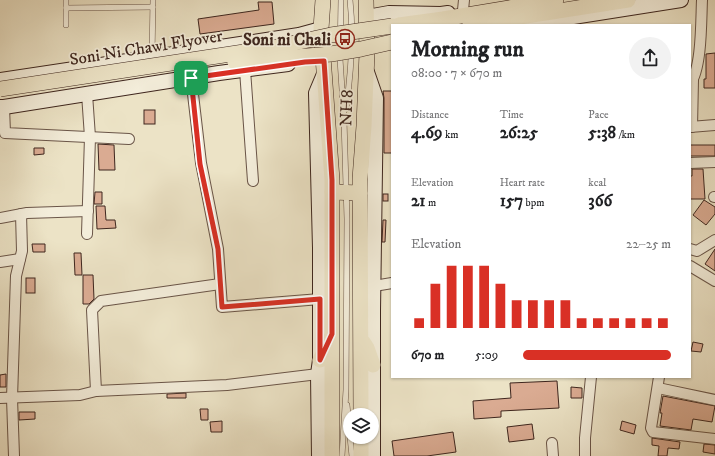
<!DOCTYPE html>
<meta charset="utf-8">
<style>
body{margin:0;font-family:"IM FELL DW Pica",serif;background:#f2f2f2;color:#202124;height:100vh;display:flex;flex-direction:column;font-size:15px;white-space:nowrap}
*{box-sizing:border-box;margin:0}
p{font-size:13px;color:#757577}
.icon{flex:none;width:22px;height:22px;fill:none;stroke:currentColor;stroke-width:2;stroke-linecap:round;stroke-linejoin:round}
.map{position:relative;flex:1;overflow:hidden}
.panel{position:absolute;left:391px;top:24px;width:300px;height:354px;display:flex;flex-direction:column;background:#fff;border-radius:0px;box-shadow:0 1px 3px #0004}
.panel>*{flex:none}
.fabs{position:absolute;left:343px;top:408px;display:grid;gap:8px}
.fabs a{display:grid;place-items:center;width:36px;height:36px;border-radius:50%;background:#fff;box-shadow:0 1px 3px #0004;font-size:20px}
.pin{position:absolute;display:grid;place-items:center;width:34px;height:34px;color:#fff;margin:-17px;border-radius:8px;box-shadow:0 2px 6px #0006}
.round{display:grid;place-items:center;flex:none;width:42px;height:42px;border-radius:21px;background:#f2f2f2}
.summary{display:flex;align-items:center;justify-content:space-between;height:68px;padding:0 20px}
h1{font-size:22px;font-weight:700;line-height:30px}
.stats{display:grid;grid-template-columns:repeat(3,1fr);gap:6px;height:68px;padding:4px 20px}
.stats div{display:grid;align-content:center}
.stats b{font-size:17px;font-weight:700}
.stats small{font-size:11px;font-weight:400}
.stats p{font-size:11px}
.chart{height:112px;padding:8px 20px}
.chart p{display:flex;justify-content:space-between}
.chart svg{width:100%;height:72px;margin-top:4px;stroke:#d93025;stroke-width:6}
ul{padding:0 20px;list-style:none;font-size:13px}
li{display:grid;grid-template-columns:64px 48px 1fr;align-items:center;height:30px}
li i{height:10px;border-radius:5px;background:#d93025}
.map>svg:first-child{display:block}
</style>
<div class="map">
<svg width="715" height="456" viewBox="0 0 715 456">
<rect width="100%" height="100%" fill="#ece3c6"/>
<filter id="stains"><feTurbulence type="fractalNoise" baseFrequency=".005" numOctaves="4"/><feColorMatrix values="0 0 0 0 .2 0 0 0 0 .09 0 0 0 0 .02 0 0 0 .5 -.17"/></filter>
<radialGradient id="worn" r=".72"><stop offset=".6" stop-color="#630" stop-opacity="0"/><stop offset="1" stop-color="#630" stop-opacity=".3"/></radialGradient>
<g fill="#daab92" stroke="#3e261e">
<polygon points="258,2 272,2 274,24 200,34 198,19 259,10"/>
<polygon points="715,53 715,88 704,88 704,79 706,79 706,54"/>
<polygon points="383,91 392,91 392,153 384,153 384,98"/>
<rect x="144" y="110" width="11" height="14"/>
<polygon points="98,144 114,145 115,170 99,170"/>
<rect x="690" y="145" width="25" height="11"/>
<polygon points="34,148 44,148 44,154 34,155"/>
<polygon points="692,169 703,169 705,199 690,199 690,176 692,176"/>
<polygon points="95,192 102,192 102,204 94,204"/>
<rect x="383" y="194" width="5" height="7"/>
<polygon points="704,200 715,207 715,214 706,225 693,215"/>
<polygon points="96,206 105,206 106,220 115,220 116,228 97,229"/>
<polygon points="383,220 386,220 385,242 382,242"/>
<polygon points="32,244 45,244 45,252 33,252"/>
<polygon points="715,249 715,271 705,264"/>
<polygon points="74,253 81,253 82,275 75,275"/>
<polygon points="83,275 93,275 94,299 89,304 83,304"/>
<rect x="26" y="278" width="9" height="15"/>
<polygon points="693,342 703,344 701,352 691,351"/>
<polygon points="6,374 6,387 0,387 0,375"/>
<polygon points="557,381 559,408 501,411 501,417 474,419 473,401 511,398 510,383"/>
<polygon points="571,387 582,388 582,398 571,398"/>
<polygon points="186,393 186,398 167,398 167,394"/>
<polygon points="663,396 715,406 712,422 693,419 691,430 660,426 662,413 660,413"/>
<polygon points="200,409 208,409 208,420 201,420"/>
<polygon points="19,412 35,412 35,419 19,420"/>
<polygon points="222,421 222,432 211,432 210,422"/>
<polygon points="622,421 636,425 634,434 620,430"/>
<polygon points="532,424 534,439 509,442 507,427"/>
<polygon points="453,432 456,452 427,456 394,456 392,441"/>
<polygon points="652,438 680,442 679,449 668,448 667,456 658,456 659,446 652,445"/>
<polygon points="704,444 715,445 715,454 703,452"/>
</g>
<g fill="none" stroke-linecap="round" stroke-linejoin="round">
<g stroke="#6a5548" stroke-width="6">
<g id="lane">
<polyline points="341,0 340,59 344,120 347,219 346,390 342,456"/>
<polyline points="66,8 153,7"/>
<polyline points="66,25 66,0"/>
<polyline points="152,56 153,0"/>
<path d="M346,109c5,-36 8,-73 4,-109"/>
<polyline points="347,405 350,434"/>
<polyline points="350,437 352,456"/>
</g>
</g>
<g stroke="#6a5548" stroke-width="12">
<g id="street">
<polyline points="463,10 464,0"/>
<polyline points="245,70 253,181"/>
<polyline points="191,77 201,163 218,249 222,307 320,299"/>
<path d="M690,84c12,-16 11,-63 12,-84"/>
<polyline points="4,107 5,133 129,139"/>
<polyline points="690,127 715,125"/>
<polyline points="692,127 693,80"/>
<polyline points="690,163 715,162"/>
<polyline points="714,197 715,197"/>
<polyline points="0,218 27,213 88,211"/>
<polyline points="87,234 90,137 87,94"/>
<polyline points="690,249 697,251 715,240"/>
<polyline points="0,262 20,259"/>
<polyline points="690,266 715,281"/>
<polyline points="374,286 392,283"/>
<polyline points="659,377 651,428 653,432 715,439"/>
<polyline points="658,388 715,400"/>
<polyline points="96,391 92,310 101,301 220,284"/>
<polyline points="0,398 80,395 96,391 227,385 318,374"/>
<polyline points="552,443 553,456"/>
<polyline points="14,456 12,398 16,276 22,251 21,214"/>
<polyline points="585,456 585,438 591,377"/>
</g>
</g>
<g stroke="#3e261e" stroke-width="16">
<g id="secondary">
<polyline points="367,17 389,13 441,14 448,13"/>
<polyline points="522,25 681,0"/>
<polyline points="367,72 376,98 373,311 373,456"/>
<polyline points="0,80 299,35 321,29"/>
<polyline points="0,107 4,107 219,73 288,64"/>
<polyline points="319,456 318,374 320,360 320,248 316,93 324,74"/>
</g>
</g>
<g stroke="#3e261e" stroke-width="16">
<g id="primary">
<polyline points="323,0 321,29 332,180 332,456"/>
<polyline points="399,25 443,19 556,0"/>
<polyline points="470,25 628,0"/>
<polyline points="332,192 360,193"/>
<polyline points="363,342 367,348 373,365"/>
<polyline points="320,360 330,339"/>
<polyline points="361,415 360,179 364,126 367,53 366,0"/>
<polyline points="361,437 361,456"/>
</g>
</g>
<use href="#lane" stroke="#f3edda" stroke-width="5"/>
<use href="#street" stroke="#f3edda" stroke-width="10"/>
<use href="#secondary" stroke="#f3edda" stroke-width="14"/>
<use href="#primary" stroke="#ece3c6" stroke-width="15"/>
<g stroke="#3e261e" stroke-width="16" stroke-linecap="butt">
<g id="primary-bridge">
<polyline points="235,62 331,54 361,49 392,42"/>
<polyline points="0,89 276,47 331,35 392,26"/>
</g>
</g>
<use href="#primary-bridge" stroke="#ece3c6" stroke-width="15"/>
</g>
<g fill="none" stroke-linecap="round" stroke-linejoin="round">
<g stroke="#fff" stroke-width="8">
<polygon id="route" points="324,61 332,180 332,334 320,360 320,299 222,307 218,249 200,164 191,78 305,62"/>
</g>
<use href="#route" stroke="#d93025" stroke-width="5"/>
</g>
<defs>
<g id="bus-ring" transform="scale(1)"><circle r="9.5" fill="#f3edda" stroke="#8f2418" stroke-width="1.5"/><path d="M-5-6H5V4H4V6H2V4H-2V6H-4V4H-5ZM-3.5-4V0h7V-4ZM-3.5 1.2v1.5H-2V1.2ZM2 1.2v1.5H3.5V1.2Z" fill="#8f2418"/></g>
</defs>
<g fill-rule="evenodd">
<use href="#bus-ring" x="345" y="39"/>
</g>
<g text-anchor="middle" stroke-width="3.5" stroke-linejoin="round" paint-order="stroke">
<g font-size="17" font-weight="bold" fill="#3e261e" stroke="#f3edda" text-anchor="end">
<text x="331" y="45">Soni ni Chali</text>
</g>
<g font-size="17" fill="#3e261e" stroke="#f3edda">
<text transform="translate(146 47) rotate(-9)" y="6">Soni Ni Chawl Flyover</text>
<text transform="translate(346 108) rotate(-88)" y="6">NH8</text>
</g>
</g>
<rect width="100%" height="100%" filter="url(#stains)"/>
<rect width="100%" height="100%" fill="url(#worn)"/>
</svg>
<div class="fabs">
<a><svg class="icon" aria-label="layers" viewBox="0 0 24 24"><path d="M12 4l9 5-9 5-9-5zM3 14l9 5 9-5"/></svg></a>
</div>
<div class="pin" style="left:191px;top:78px;background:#1e9e55"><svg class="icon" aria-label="arrive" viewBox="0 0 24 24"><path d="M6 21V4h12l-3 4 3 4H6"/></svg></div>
<section class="panel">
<div class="summary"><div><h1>Morning run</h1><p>08:00 · 7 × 670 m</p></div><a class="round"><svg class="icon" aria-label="share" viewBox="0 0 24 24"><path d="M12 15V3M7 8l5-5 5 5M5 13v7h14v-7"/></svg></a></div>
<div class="stats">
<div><p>Distance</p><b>4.69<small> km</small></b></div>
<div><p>Time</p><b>26:25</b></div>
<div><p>Pace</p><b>5:38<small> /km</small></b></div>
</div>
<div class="stats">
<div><p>Elevation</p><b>21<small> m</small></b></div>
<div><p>Heart rate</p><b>157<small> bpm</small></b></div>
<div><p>kcal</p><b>366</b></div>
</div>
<div class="chart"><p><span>Elevation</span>22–25 m</p>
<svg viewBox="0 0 160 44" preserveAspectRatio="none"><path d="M5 44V38M15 44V17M25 44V6M35 44V6M45 44V6M55 44V17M65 44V27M75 44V27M85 44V27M95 44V27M105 44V38M115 44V38M125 44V38M135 44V38M145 44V38M155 44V38"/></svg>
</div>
<ul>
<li><b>670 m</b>5:09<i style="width:100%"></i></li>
</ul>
</section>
</div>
